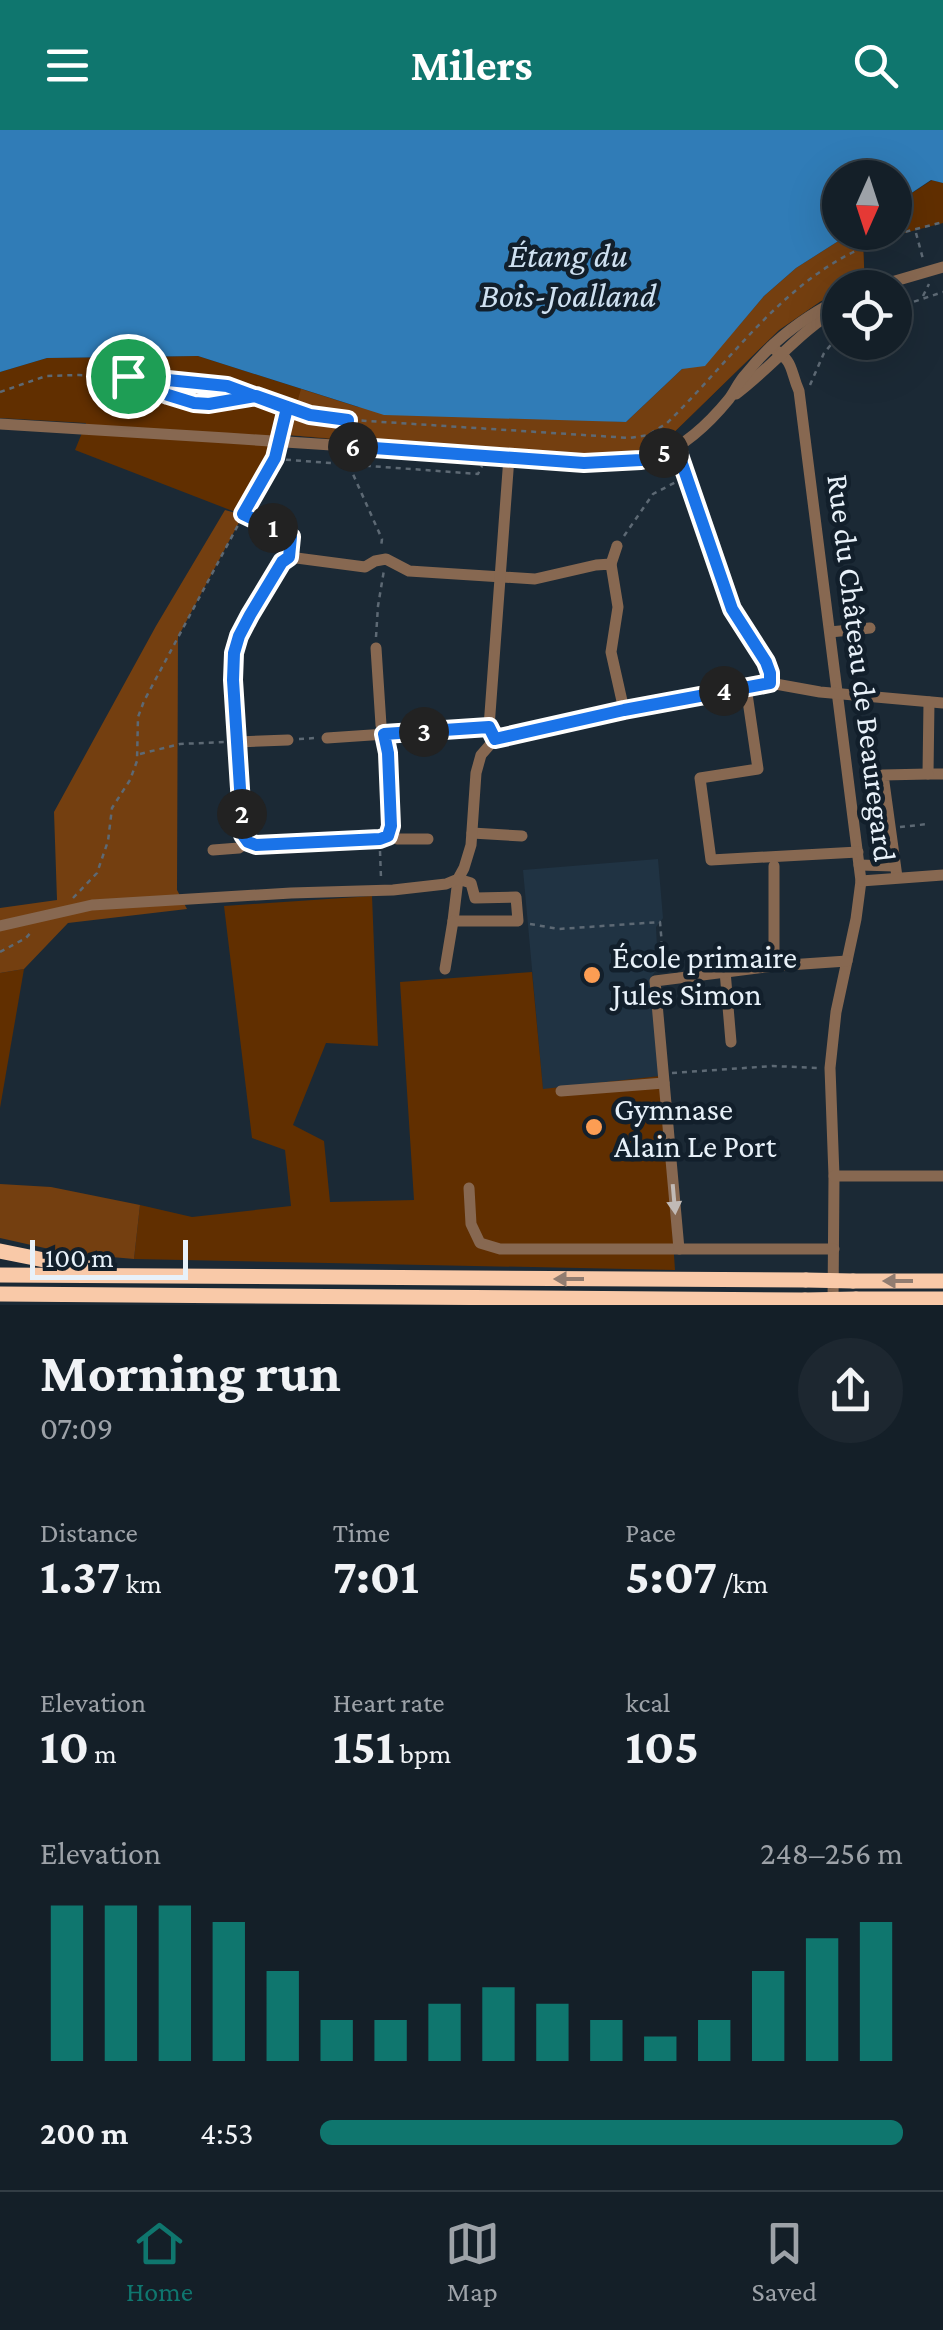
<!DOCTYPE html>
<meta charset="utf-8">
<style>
body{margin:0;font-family:"Crimson Pro",serif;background:#1d2730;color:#f1f3f6;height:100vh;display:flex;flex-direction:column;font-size:38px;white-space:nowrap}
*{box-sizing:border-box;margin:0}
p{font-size:32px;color:#9da2a8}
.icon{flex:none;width:55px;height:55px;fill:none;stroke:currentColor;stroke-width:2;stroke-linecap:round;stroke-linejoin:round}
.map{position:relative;height:1175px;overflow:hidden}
.details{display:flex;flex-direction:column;background:#141f28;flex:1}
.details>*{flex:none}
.needle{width:65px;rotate:183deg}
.buttons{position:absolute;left:822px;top:30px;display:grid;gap:20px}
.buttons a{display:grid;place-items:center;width:90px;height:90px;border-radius:50%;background:#141f28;box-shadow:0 10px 40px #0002,0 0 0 2px #333d45;font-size:50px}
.scale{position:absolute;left:30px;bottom:25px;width:158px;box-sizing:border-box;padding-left:10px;border:5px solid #e8f1f9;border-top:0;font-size:28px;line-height:35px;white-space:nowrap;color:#e8f1f9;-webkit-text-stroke:8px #121f2b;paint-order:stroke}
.pin{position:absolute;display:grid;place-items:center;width:85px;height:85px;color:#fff;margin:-42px;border:5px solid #fff;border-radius:50%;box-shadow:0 2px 10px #0007}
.km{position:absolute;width:50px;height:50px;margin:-25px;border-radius:50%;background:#222;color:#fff;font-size:28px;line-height:50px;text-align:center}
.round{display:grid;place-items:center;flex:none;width:105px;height:105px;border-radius:52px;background:#1d2730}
.head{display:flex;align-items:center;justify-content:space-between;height:170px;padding:0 40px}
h1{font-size:55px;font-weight:700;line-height:75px}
.figures{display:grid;grid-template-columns:repeat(3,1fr);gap:15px;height:170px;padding:10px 40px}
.figures div{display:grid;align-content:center}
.figures b{font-size:50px;font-weight:700}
.figures small{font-size:28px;font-weight:400}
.figures p{font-size:28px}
.chart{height:280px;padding:20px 40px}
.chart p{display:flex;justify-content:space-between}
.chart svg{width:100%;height:180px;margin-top:10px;stroke:#0f766e;stroke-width:6}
ul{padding:0 40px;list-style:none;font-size:32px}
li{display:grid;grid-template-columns:160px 120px 1fr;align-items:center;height:75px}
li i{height:25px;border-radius:12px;background:#0f766e}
header{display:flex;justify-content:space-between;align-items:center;height:130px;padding:0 40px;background:#0f766e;color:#fff;font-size:45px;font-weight:700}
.dock{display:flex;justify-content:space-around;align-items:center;height:140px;border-top:2px solid #333d45;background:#141f28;font-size:28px;color:#9da2a8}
.dock a{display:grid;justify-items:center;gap:5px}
.dock .selected{color:#0f766e}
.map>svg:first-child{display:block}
</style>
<header><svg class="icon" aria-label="menu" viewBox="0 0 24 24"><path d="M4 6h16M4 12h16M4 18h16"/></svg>Milers<svg class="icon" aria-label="search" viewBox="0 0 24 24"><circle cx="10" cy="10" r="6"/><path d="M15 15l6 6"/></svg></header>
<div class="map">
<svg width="943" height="1175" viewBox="0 0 943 1175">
<rect width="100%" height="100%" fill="#1b2935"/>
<polygon fill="#203343" points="658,729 663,788 656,797 658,837 650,849 660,946 543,960 523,740"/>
<g fill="#612f00">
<polygon points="932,50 943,53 943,93 863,114 865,157 840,158 840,165 821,171 779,200 663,313 624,327 383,314 289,305 243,385 75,320 86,293 0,288 0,242 47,228 198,226 358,277 626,292 851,103 895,102 895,74"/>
<polygon points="372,766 378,916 326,913 293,995 324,1011 330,1072 414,1070 400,852 532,842 543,959 660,946 666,1006 675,1140 134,1129 140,1075 192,1087 291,1076 285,1020 252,1008 224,776"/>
<polygon points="24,839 0,978 0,843"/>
</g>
<g fill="#743f10">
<polygon points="851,103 856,103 863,114 865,157 840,158 840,165 821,171 779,200 663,313 624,327 564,327 288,305 301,259 358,277 626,292 682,239 735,200 764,166 796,138"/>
<polygon points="225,380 243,385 178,507 177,760 187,779 68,793 24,839 0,843 0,778 57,770 54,682 156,496"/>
<polygon points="0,1054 51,1057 140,1075 134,1129 67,1123 0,1108"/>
</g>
<polygon fill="#307cb7" points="0,0 943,0 943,53 931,50 895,74 895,48 840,48 840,102 851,103 796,138 764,166 705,236 682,239 626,292 384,285 198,226 47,228 0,242"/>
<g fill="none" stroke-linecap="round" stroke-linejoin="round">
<g stroke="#5d6974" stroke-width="2.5" stroke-dasharray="5 5" stroke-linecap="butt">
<polyline points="916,103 923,129"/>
<polyline points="923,166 929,154"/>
<polyline points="895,178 943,162"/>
<path d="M128,248c25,9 50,26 78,25 16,0 32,-6 48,-7"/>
<polyline points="810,255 824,223 840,204"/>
<path d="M0,262l46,-16 33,-1 88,4 60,7 83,29 27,4 293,19 18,-3 19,-12c66,-64 119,-147 209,-181 21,-9 45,-14 67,-20"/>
<polyline points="281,302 287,281"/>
<polyline points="347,326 348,333 382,409 381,417"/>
<polyline points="276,329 478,344 482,336"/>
<polyline points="243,383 281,402"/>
<polyline points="624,406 653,364 676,352"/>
<polyline points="376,507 378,476 384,440"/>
<polyline points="871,588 873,602"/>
<polyline points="299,609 316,608"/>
<polyline points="140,624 180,614 226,612"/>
<polyline points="900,697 928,694"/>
<polyline points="380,721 381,748"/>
<polyline points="73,768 97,743 108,711 112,678 130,650 137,631 138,587 144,571 276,324"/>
<polyline points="530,794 559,799 660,792 664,838"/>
<polyline points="0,822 26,808 32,801"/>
<polyline points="672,943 773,936 819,938"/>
</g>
<g stroke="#876851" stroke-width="11">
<polyline points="871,158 943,137"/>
<path d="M771,217c24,15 18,21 28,44l62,490 -5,38 -20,93 -6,56 4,108 -1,129"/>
<path d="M736,264c36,-27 64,-63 104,-87"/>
<path d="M0,294c157,9 313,20 470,30 49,3 145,19 189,2 27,-11 52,-35 70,-57 6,-8 10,-18 17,-25 25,-32 58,-57 94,-75"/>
<polyline points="674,319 677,322 732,479 765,532 770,543 770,553"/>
<polyline points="289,427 291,407"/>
<polyline points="611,434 617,416"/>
<polyline points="830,502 870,498"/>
<polyline points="376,518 381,595 388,623 391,696 387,705 380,709 256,715 248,712 243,705 233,550 234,523 249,485 282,432 289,427 365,437 375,431 386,429 409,441 535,449 596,435 611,434 618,477 611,522 624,580"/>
<polyline points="746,557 758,639 700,648 711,730 858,722"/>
<polyline points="929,572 928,644 943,644"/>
<polyline points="327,608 489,597"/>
<polyline points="495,609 489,597 509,327"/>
<polyline points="237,612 288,610"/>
<polyline points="472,703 522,706"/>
<polyline points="387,705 397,709 428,709"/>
<polyline points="213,720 239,718 248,712"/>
<polyline points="859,735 895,736"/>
<polyline points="774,736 774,836"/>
<polyline points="897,747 883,645 928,644"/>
<polygon points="458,749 471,753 475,768 516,767 518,791 453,791"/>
<polyline points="861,751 943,745"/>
<polyline points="0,796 92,775 291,763 393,760 446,754 458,749 464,738 471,715 476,643 481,625 495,609 512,604 624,580 770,553 820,562 943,573"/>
<polyline points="445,839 453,791"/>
<polyline points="725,841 731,912"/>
<polyline points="561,961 664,953"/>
<polyline points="834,1046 943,1046"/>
<polyline points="469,1058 471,1094 480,1113 500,1119 679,1119"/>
<polyline points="834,1119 679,1119 655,851 774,836 847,831"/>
</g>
<g stroke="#f9c9a8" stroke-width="15">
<polyline points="0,1121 59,1133 94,1137"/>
<polyline points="0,1145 806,1150"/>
<polyline points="853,1151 943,1151"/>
<polyline points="0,1164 805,1170"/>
<polyline points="856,1169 943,1169"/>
</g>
<g stroke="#f9c9a8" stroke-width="15">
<polyline points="806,1150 853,1151"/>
<polyline points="805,1170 856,1169"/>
</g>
</g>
<defs><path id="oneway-solid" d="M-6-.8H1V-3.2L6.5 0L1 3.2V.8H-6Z" transform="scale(2.5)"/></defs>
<use fill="#c1bab6" href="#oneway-solid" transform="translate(674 1069) rotate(85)"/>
<g fill="#917c70">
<use href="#oneway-solid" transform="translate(569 1149) rotate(-180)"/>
<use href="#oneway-solid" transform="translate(898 1151) rotate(-180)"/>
</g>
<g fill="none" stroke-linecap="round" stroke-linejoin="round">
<g stroke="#fff" stroke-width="20">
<polyline id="route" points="128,246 227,256 287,278 275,328 243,384 291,407 289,427 282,432 250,485 239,506 234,523 233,550 243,705 248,712 256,715 380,709 388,706 391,696 388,623 384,604 489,597 495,609 624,580 770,553 770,543 766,532 732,479 678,322 674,319 641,330 584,333 346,316 348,290 310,285 256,266 209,274 194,273 168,265 124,246 128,246"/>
</g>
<use href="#route" stroke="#1a73e8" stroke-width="12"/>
</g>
<g fill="#fc9d53" stroke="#121f2b" stroke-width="4">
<circle cx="592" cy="845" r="10"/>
<circle cx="594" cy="997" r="10"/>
</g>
<g text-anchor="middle" stroke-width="9" stroke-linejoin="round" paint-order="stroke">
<g font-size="32" fill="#e8f1f9" stroke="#121f2b">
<text transform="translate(862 538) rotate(83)" y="11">Rue du Château de Beauregard</text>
</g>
<g font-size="32" fill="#e8f1f9" stroke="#121f2b" text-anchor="start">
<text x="612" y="838">École primaire<tspan x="612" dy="37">Jules Simon</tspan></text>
<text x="614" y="990">Gymnase<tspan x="614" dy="37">Alain Le Port</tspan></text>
</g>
<g font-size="35" font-style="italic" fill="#cfe1f1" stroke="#121f2b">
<text x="568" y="137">Étang du<tspan x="568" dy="40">Bois-Joalland</tspan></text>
</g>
</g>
</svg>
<div class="buttons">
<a><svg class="needle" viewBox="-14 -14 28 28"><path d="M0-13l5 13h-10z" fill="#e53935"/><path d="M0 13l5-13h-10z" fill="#9da2a8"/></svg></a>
<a><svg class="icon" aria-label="locate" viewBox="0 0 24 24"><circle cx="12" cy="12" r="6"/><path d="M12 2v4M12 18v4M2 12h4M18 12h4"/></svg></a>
</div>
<div class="scale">100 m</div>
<div class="pin" style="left:128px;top:246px;background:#1e9e55"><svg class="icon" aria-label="arrive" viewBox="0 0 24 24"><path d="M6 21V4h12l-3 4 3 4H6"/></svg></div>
<b class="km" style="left:273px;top:398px">1</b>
<b class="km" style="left:242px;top:684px">2</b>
<b class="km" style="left:424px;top:602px">3</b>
<b class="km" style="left:724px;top:561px">4</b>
<b class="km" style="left:664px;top:323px">5</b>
<b class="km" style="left:353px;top:317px">6</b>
</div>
<section class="details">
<div class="head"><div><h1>Morning run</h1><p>07:09</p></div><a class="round"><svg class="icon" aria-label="share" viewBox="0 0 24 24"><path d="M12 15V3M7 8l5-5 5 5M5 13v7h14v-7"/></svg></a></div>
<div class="figures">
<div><p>Distance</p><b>1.37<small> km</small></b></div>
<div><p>Time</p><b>7:01</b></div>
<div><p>Pace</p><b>5:07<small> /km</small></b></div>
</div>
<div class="figures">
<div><p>Elevation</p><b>10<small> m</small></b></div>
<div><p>Heart rate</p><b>151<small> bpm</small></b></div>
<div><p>kcal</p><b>105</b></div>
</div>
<div class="chart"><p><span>Elevation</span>248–256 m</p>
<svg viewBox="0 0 160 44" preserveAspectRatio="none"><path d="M5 44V6M15 44V6M25 44V6M35 44V10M45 44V22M55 44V34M65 44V34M75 44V30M85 44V26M95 44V30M105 44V34M115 44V38M125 44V34M135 44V22M145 44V14M155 44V10"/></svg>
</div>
<ul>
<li><b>200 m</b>4:53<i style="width:100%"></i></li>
</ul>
</section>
<nav class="dock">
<a class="selected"><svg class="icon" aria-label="home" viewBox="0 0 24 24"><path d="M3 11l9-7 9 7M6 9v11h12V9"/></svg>Home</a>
<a><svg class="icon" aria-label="map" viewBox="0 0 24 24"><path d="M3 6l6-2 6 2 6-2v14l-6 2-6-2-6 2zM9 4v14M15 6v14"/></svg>Map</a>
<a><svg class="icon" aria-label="saved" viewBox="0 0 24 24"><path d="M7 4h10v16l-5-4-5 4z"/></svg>Saved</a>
</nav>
